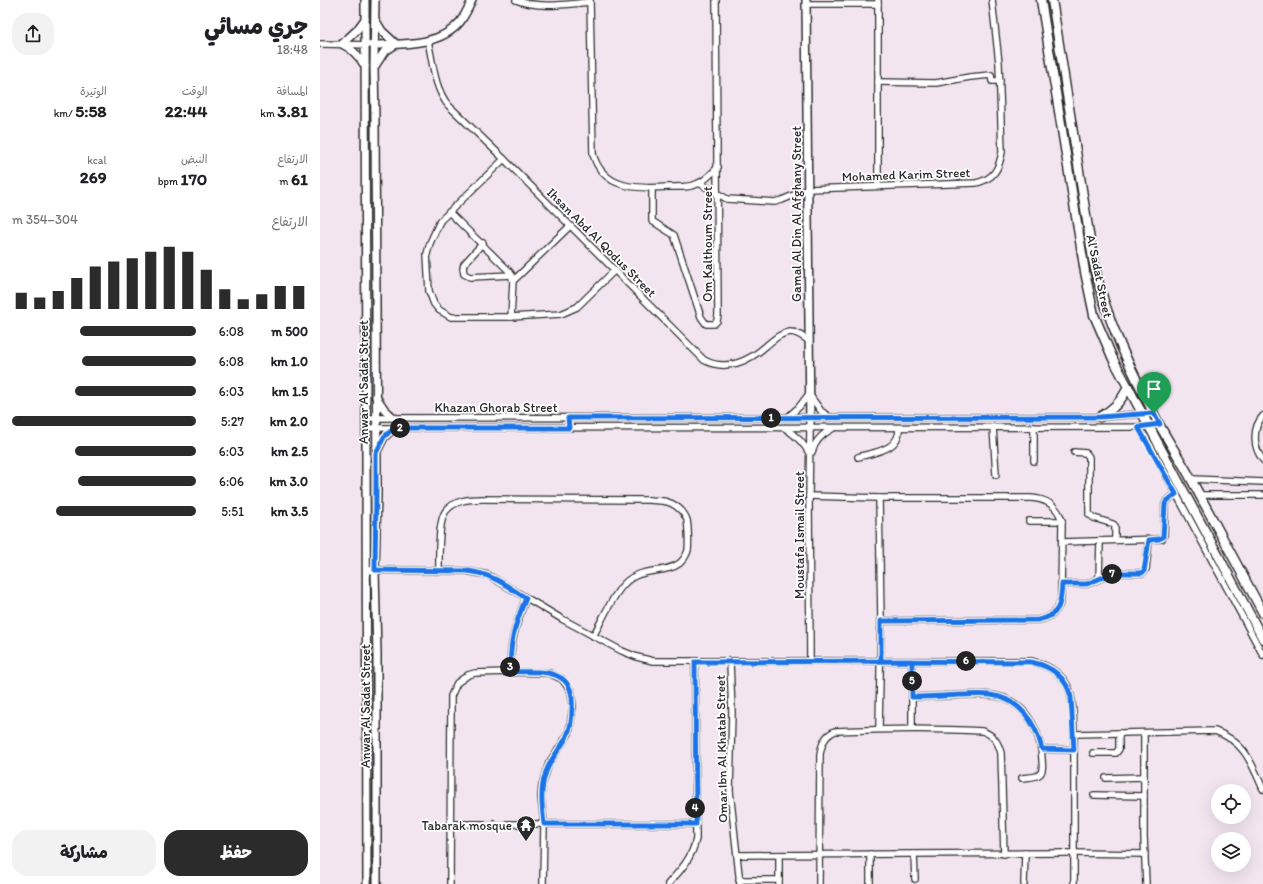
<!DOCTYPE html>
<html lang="ar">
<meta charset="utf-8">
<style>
body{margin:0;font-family:Itim,"Playpen Sans Arabic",sans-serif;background:#f2f2f2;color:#202124;direction:rtl;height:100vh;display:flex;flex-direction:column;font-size:15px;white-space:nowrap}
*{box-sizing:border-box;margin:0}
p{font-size:13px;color:#757577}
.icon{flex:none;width:22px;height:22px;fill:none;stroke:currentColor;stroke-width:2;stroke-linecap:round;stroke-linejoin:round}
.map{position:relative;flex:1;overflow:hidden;direction:ltr}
.panel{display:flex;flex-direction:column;background:#fff;width:320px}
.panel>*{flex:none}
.fabs{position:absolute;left:891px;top:784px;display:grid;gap:8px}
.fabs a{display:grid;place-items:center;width:40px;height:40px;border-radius:50%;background:#fff;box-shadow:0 4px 16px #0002;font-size:20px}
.pin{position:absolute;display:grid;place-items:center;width:34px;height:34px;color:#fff;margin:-41px -17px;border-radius:50% 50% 50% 0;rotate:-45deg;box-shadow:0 0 4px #0007}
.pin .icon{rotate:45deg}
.km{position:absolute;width:20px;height:20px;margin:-10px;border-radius:50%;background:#222;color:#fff;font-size:11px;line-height:20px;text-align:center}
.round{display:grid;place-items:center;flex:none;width:42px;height:42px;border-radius:16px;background:#f2f2f2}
.overview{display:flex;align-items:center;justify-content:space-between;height:68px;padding:0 12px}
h1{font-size:22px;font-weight:800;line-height:30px}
.figures{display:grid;grid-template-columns:repeat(3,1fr);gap:6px;height:68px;padding:4px 12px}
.figures div{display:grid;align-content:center}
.figures b{font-size:17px;font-weight:800}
.figures small{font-size:11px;font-weight:400}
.figures p{font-size:11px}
.chart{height:112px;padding:8px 12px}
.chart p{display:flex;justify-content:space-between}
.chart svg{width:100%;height:72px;margin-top:4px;stroke:#2b2b2b;stroke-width:6}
.action{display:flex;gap:8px;margin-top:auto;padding:8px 12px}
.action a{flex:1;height:46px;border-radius:16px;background:#2b2b2b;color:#fff;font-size:16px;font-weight:800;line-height:46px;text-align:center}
.action a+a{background:#f2f2f2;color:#202124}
ul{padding:0 12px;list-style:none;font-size:13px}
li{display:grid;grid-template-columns:64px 48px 1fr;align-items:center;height:30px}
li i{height:10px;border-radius:5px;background:#2b2b2b}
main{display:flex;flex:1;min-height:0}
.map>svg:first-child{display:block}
</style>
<main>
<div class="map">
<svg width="943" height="884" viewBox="0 0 943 884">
<rect width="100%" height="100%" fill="#f2e5f0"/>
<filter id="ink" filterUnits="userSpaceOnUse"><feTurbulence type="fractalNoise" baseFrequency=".025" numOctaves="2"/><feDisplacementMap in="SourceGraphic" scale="8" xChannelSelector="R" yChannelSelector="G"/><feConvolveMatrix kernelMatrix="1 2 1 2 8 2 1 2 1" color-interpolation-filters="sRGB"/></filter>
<g filter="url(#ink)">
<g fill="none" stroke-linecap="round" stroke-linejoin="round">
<g stroke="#2b2b2b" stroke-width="8">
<g id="minor">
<path d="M196,0c23,9 50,4 74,2"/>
<path d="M270,0l3,154c10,36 45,35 75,33 10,0 22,1 31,-4 7,-3 13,-10 19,-16"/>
<polyline points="486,4 558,4"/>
<path d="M108,41c5,22 6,46 20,64l56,54 200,201c22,12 45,1 62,-14 7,-6 14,-13 24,-14 8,0 13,5 19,9"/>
<polyline points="0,44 55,45"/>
<polyline points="558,82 616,83 650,77 671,75 672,81 680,81"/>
<polyline points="184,159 120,221 110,243 107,254 109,291 114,304 119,310 131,317 191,317 241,314 257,307 295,270"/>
<path d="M379,183l28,16 48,3 7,-2 26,-11 168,-6c18,-4 23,-14 26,-31l-3,-89 -7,-63"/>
<polyline points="558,186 558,0"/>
<polyline points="332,188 332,221 354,235 381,317 386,324 394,324 397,321 398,315 396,0"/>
<polyline points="129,212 190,272 193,281 191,317"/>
<polyline points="163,243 144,264 143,268 144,274 150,277 192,275"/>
<polyline points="193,281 250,226"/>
<path d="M943,416c-11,12 -10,32 0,44"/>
<polyline points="468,417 479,407 489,394 501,411 509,417"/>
<polyline points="46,418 780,417 834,413"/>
<polyline points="673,427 676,475"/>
<polyline points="819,427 832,449 943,655"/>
<polyline points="46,428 819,427 839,424"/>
<path d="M465,428c10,7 19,15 24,25"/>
<path d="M492,452c3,-11 10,-18 20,-23"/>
<polyline points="754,452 766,453 769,457 769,514 774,518 793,524 795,526 795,540"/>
<path d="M538,457c17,-5 42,-7 41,-29"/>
<polyline points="714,461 714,427"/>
<polyline points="872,479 943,482"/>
<polyline points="880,495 943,495"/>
<path d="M489,496l70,2h152c15,1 27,8 31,23l-1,77c-2,13 -10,20 -23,22l-157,1"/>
<polyline points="559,498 561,621 559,729"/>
<polyline points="709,521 742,521"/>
<polyline points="742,542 842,539 844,535 845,504 847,501 856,494"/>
<path d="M47,570l100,1 21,4 74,44 60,32 15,6 16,4h378c16,4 31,12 38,28 6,15 5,53 5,70 0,42 0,83 0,125"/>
<path d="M119,571c0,-14 -1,-48 6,-59 9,-12 24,-13 37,-13l167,1c10,1 19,0 27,6 4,3 9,8 11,14 1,6 2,24 1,30 -1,5 -5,10 -8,13 -16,12 -39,3 -56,21 -12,12 -22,37 -31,52"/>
<polyline points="779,578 780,541"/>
<polyline points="742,584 767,584 793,573 822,573 826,569 829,540"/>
<polyline points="490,661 489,496 490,429"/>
<polyline points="592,661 592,729"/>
<polyline points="410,662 412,712 410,791 420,884"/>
<path d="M190,672c0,-30 5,-46 16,-74"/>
<path d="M592,697c17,0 33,-1 49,-2 14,0 29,-2 43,3 25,10 37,36 38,61 0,5 2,11 -2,15 -4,4 -13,3 -18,4"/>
<polyline points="824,733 824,836 826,884"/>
<path d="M754,734l141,-3c30,11 36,31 48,58"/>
<polyline points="722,749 754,750"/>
<polyline points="773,753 796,753 799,749 799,733"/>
<polyline points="786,778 824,777"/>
<polyline points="774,795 824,796"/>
<polyline points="130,824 375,824"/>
<polyline points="550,854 550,884"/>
<polyline points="594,854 595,879"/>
<polyline points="417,855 754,853 825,854"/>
<polyline points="459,855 459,884"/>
<polyline points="419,880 459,880"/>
<polyline points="130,884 131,696 137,683 148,675 155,673 190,672 229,673 242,679 251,691 253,706 249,733 229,763 222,785 221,797 224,824 223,884"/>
<path d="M348,884c13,-14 24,-26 28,-45l-1,-177"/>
<path d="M499,884l1,-130c2,-10 4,-18 15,-23 49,-2 98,-3 147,0 12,4 16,11 19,22l3,101"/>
<polyline points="704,884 705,853"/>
</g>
</g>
<g stroke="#2b2b2b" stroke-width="10">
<g id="tertiary">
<polyline points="45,0 47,884"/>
<polyline points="55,0 54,67 55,121 57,491 55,570 57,654 57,884"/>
<polyline points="486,0 490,429"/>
<path d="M45,19l-8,11 -15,14c11,5 17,12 23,22"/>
<path d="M55,45c28,-1 65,1 85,-23 5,-7 9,-15 12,-22"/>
<polyline points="55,66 64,52 76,44 62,31 56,21"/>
<polyline points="56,397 65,410 74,418"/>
<polyline points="57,451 64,437 74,428"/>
</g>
</g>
<g stroke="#2b2b2b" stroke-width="11">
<g id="secondary">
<polyline points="721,0 765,272 774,315 793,359 943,639"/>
<path d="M732,0l41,259c12,60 38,111 66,165 10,19 22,36 32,55 24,45 48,89 72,134"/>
<path d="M780,417c13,-8 21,-15 28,-30"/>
</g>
</g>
<use href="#minor" stroke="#fff" stroke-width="5.5"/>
<use href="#tertiary" stroke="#fff" stroke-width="7"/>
<use href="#secondary" stroke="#fff" stroke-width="8"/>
</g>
</g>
<g fill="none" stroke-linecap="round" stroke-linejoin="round" filter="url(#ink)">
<g stroke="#fff" stroke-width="8">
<path id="route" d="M834,413l-54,4 -532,1 1,10h-175l-10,9 -8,16v38l-1,79 92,1c26,3 38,14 59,27 -12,28 -16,44 -16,74 28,0 66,-6 62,36 0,10 -1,21 -6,30 -7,13 -17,22 -21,37 -5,16 -3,32 -1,49h152l-1,-162 217,-1v36c16,0 31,-1 47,-2 10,0 21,-1 31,0 29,3 46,28 52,54l32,1 -3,-53c-5,-20 -20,-31 -40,-35l-150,-1v-40l157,-1c22,-4 23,-17 24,-36h25l26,-11h29l2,-2 5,-31 10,-1 4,-2 2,-33 2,-3 9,-7 -38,-67 22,-3 -6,-11"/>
</g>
<use href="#route" stroke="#1a73e8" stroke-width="5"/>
</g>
<defs>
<g id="temple-pin" transform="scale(1)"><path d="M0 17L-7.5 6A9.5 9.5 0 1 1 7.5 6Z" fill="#2b2b2b" stroke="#fff"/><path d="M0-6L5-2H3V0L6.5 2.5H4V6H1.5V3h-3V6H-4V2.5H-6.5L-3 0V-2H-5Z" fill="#fff"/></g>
</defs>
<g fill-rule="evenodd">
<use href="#temple-pin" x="206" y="825"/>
</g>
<g text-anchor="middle" stroke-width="3.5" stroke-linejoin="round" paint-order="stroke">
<g font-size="13" fill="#2b2b2b" stroke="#fff">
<text transform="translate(586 174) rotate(-2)" y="5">Mohamed Karim Street</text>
<text transform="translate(476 214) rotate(-90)" y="5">Gamal Al Din Al Afghany Street</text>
<text transform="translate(282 242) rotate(45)" y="5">Ihsan Abd Al Qodus Street</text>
<text transform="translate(387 244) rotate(-90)" y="5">Om Kalthoum Street</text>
<text transform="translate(780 276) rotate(78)" y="5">Al Sadat Street</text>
<text transform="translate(43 382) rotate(-90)" y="5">Anwar Al Sadat Street</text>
<text x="176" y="412">Khazan Ghorab Street</text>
<text transform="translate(479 535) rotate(-90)" y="5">Moustafa Ismail Street</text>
<text transform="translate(45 706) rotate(-90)" y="5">Anwar Al Sadat Street</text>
<text transform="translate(401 749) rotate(-91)" y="5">Omar Ibn Al Khatab Street</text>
</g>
<g font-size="13" fill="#2b2b2b" stroke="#fff" text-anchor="end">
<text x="192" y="830">Tabarak mosque</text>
</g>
</g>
</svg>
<div class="fabs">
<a><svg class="icon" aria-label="locate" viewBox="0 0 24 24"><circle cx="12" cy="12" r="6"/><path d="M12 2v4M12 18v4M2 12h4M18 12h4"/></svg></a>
<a><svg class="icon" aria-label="layers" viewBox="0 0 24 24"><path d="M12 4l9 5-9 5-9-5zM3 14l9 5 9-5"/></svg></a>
</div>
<div class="pin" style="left:834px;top:413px;background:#1e9e55"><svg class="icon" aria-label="arrive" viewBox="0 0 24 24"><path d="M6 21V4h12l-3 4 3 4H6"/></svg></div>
<b class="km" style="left:451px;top:418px">1</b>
<b class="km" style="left:80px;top:428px">2</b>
<b class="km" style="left:190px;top:667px">3</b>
<b class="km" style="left:375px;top:808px">4</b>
<b class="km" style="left:592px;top:681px">5</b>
<b class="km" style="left:646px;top:661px">6</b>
<b class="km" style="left:792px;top:574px">7</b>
</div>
<section class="panel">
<div class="overview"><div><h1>جري مسائي</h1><p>18:48</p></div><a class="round"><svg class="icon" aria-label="share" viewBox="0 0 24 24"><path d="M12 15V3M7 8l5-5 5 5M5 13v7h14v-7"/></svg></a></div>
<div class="figures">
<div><p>المسافة</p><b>3.81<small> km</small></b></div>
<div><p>الوقت</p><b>22:44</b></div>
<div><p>الوتيرة</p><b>5:58<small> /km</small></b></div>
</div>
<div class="figures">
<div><p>الارتفاع</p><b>61<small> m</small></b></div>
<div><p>النبض</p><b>170<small> bpm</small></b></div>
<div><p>kcal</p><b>269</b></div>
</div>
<div class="chart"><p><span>الارتفاع</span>304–354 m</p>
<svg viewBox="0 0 160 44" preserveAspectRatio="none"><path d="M5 44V34M15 44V37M25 44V33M35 44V25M45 44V18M55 44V15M65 44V13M75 44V9M85 44V6M95 44V9M105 44V20M115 44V32M125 44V38M135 44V35M145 44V30M155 44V30"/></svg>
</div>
<ul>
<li><b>500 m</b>6:08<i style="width:63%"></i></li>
<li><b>1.0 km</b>6:08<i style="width:62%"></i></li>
<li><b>1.5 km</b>6:03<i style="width:66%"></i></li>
<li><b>2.0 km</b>5:27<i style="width:100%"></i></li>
<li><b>2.5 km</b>6:03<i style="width:66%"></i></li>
<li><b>3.0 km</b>6:06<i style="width:64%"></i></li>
<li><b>3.5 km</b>5:51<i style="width:76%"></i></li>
</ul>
<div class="action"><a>حفظ</a><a>مشاركة</a></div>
</section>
</main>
